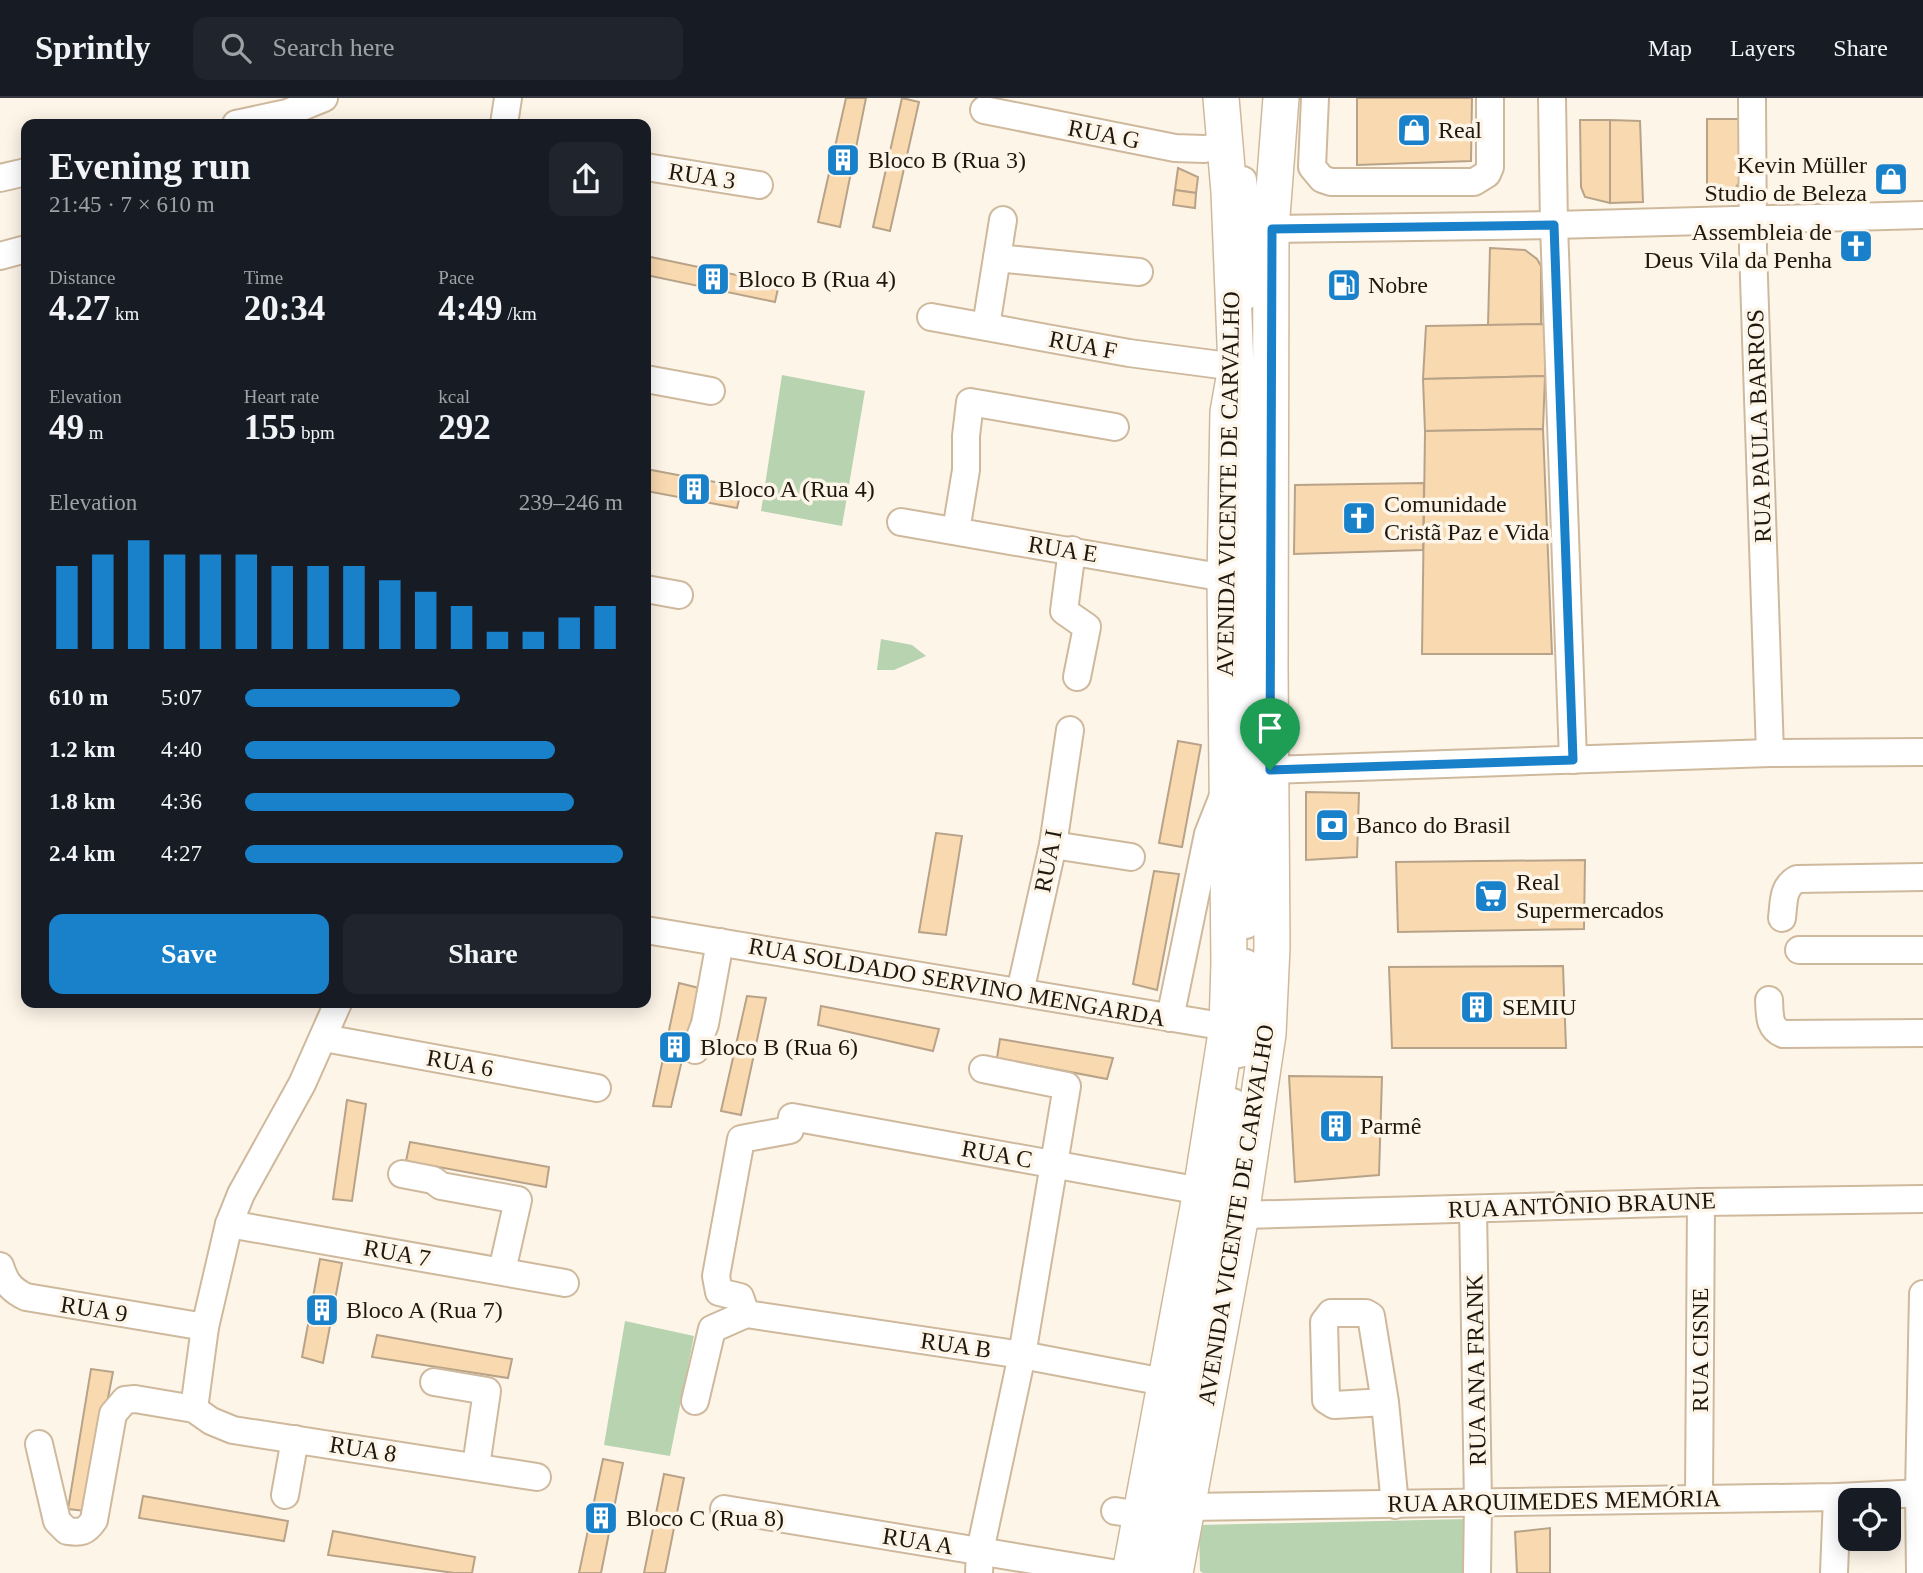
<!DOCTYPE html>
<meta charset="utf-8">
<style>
body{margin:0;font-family:"Times New Roman",serif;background:#20242c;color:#f1f3f6;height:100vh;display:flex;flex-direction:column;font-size:26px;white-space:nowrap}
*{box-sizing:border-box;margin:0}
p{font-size:23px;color:#9ea1a6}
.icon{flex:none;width:38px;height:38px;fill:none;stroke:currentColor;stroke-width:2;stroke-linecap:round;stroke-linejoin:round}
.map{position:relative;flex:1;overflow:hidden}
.sheet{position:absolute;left:21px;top:21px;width:630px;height:889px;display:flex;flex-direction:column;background:#171b24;border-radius:14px;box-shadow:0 4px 18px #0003}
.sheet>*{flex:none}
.tools{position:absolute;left:1838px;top:1390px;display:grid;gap:14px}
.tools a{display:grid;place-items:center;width:63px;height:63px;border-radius:14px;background:#171b24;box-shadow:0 4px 18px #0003;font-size:35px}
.pin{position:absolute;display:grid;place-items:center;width:60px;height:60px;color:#fff;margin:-72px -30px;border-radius:50% 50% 50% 0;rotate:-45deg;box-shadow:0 0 7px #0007}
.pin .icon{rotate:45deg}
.round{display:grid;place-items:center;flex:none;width:74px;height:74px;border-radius:14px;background:#20242c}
.headline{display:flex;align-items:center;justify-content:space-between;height:119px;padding:0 28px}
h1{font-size:38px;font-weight:700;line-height:52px}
.stats{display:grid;grid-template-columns:repeat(3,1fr);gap:10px;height:119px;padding:7px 28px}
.stats div{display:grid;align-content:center}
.stats b{font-size:35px;font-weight:700}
.stats small{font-size:19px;font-weight:400}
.stats p{font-size:19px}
.chart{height:196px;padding:14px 28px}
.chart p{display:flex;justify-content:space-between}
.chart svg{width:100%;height:126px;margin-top:7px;stroke:#1980ca;stroke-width:6}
.action{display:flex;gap:14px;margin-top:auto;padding:14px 28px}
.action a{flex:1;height:80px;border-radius:14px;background:#1980ca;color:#fff;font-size:28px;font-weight:700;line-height:80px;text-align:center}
.action a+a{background:#20242c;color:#f1f3f6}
ul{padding:0 28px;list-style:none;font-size:23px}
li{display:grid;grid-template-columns:112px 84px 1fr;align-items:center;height:52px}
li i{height:18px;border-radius:9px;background:#1980ca}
header{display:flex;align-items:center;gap:42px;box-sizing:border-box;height:98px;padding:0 35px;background:#171b24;border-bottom:2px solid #363941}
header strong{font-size:33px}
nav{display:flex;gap:38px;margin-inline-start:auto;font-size:24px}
.search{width:490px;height:63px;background:#20242c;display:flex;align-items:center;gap:18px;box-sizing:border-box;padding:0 24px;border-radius:14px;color:#9ea1a6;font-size:26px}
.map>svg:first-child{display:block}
</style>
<header>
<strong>Sprintly</strong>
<div class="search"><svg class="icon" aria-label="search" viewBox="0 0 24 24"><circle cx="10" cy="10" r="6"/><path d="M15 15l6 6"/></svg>Search here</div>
<nav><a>Map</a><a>Layers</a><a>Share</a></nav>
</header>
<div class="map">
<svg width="1923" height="1475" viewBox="0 0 1923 1475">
<rect width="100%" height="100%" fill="#fef5e9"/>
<g fill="#b7d3b0">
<polygon points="782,277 865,293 842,428 761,413"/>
<polygon points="881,541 912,547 926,558 894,572 877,572"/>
<polygon points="625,1223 694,1238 670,1358 604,1347"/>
<polygon points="1467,1421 1465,1475 1203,1475 1200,1473 1199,1427"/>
</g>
<g fill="#f9d9b0" stroke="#b8a388" stroke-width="2">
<polygon points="846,0 866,0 840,129 818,124"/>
<polygon points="902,0 919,4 890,133 873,129"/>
<polygon points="1357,0 1472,0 1471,63 1357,67"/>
<polygon points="1707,21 1739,21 1740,85 1723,101 1707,101"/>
<polygon points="1580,22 1610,22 1610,105 1585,99 1581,89"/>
<polygon points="1610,22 1640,23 1643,104 1610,105"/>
<polygon points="1178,70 1198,79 1196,95 1175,92"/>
<polygon points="1175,92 1196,95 1195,110 1173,107"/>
<polygon points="1490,150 1525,152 1537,161 1541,168 1541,226 1488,228"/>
<polygon points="646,158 779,186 775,204 646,177"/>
<polygon points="1541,226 1545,227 1545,278 1423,281 1426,228"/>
<polygon points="1545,278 1543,331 1425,333 1423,281"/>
<polygon points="1543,331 1552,556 1422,556 1425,333"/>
<polygon points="646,371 742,389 737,410 646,393"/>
<polygon points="1424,385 1423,452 1294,456 1295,387"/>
<polygon points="1178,643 1201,647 1182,749 1159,745"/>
<polygon points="1306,694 1359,695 1357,759 1306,762"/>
<polygon points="936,735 962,738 946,837 919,834"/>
<polygon points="1585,762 1584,831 1398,834 1396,764"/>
<polygon points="1154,773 1179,776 1157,892 1133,886"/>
<polygon points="1563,868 1566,950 1392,950 1389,869"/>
<polygon points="679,885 699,890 671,1009 653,1008"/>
<polygon points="747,898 766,900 741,1017 721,1013"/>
<polygon points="821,908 939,931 933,953 818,927"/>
<polygon points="1000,941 1113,960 1107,981 997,960"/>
<polygon points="1289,978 1382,979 1379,1077 1295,1084"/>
<polygon points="347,1002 366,1006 352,1103 333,1101"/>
<polygon points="410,1044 549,1069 546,1089 406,1063"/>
<polygon points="320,1161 342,1165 323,1265 302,1259"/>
<polygon points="377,1237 512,1261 508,1280 372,1259"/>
<polygon points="91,1271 113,1274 86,1413 68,1411"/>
<polygon points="603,1361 623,1365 601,1475 579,1475"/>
<polygon points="664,1376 684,1380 665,1475 644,1475"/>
<polygon points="143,1398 288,1423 284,1443 139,1420"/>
<polygon points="1550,1430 1550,1475 1517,1475 1515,1434"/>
<polygon points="333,1433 475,1459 472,1475 454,1475 328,1457"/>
</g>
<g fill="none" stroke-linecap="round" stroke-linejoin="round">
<g stroke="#cfb99d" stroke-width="30">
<g id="minor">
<polyline points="1315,0 1312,69 1322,81 1331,84 1474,84 1487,76 1490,69 1490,0"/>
<polyline points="1552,0 1554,127 1573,662"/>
<polyline points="1752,0 1753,151 1770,655"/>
<polyline points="984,12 1175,50 1204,51 1225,48"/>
<polyline points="236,26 287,15 324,0"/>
<polyline points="504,26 508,0"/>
<polyline points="646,69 759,87"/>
<polyline points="0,80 26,74"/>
<polyline points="1243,82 1250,134 1248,197"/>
<polyline points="1271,131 1554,127 1923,117"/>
<polyline points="0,158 26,151"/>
<polyline points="997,160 1139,174"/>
<polyline points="931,219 1129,255 1236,269"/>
<polyline points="986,228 1003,122"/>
<polyline points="646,281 711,293"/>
<polyline points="901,424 1225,480"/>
<polyline points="956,433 966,372 966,338 970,304 1115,329"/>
<polyline points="1072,452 1064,513 1087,529 1077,579"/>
<polyline points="646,491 679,497"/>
<polyline points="1270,672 1770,655 1923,654"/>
<polyline points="1053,747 1131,759"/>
<path d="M1782,820c2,-15 0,-31 15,-39l126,-2"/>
<polyline points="1246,827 1247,270"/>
<polyline points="646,832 1245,932"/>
<polyline points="1799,852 1923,852"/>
<polyline points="1020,894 1053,747 1070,632"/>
<path d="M1769,902c1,14 -1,28 14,34l140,-1"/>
<polyline points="1170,920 1208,736 1223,698"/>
<polyline points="324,940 597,990"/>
<polyline points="695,952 705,926 720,844"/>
<polyline points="1240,956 1245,915 1246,865"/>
<polyline points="402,1076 433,1082 441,1088 518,1102 502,1173"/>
<polyline points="1473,1111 1478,1405 1477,1475"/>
<polyline points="1241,1117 1701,1104 1923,1101"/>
<polyline points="229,1126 565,1185"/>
<path d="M0,1168c5,16 11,24 26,31l179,30"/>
<polyline points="746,1216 740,1199 719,1194 716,1178 741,1041 790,1032 792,1019 1201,1093"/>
<polyline points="746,1216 1022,1257 1164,1284"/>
<polyline points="434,1284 487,1293 476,1368"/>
<polyline points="695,1303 712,1231 746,1216"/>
<polyline points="1385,1304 1371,1218 1366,1215 1331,1215 1324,1224 1326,1302 1334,1307 1385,1304 1395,1407"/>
<polyline points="194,1311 205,1229 229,1126 241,1096 302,986 338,905"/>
<path d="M39,1346l18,77 10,10c14,2 19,1 27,-11l19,-106 12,-14 10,-1 59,10 17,12 22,9 304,47"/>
<polyline points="285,1397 295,1341"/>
<polyline points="1699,1399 1701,1104"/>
<polyline points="1186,1409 1837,1399 1923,1395"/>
<polyline points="724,1411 1112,1475"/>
<polyline points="1115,1413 1141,1417"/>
<polyline points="979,1475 980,1453 1022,1257 1067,988 983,971"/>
<polyline points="1151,1475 1205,1185 1233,1004"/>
<polyline points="1834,1475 1837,1399"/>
<polyline points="1920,1475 1919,1395 1923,1196"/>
</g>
</g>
<g stroke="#cfb99d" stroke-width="38">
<g id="major">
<polyline points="1130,1475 1201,1093 1227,929 1229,865 1225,480 1228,314 1236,269 1229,94 1221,0"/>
<polyline points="1175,1475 1241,1117 1268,936 1272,849 1270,569 1271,131 1281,0"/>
</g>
</g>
<use href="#minor" stroke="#fff" stroke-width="26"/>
<use href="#major" stroke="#fff" stroke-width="35"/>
</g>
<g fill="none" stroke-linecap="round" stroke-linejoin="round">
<g stroke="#fff" stroke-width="14">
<polygon id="route" points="1554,127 1573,662 1270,672 1272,131"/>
</g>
<use href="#route" stroke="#1980ca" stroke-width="9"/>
</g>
<defs>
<g id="shop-square" transform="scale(1.75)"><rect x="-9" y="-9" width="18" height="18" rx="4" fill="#1980ca" stroke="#fef5e9"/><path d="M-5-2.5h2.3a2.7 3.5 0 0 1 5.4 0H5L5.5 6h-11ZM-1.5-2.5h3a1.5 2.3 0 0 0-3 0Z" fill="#fff"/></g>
<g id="building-square" transform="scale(1.75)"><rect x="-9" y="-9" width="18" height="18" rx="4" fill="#1980ca" stroke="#fef5e9"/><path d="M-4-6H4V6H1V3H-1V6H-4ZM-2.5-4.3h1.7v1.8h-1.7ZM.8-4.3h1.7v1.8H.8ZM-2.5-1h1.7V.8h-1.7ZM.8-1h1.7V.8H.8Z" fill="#fff"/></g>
<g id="church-square" transform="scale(1.75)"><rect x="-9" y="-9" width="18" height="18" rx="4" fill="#1980ca" stroke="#fef5e9"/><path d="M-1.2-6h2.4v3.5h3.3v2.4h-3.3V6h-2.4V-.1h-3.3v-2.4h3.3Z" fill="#fff"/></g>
<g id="fuel-square" transform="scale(1.75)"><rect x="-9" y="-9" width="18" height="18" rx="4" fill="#1980ca" stroke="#fef5e9"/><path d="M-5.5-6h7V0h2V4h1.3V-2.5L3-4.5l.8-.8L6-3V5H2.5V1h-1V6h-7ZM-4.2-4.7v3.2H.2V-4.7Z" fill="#fff"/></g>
<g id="bank-square" transform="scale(1.75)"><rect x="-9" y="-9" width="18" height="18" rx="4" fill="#1980ca" stroke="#fef5e9"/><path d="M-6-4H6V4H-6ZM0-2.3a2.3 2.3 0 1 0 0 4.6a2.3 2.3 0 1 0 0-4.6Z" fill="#fff"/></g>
<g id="supermarket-square" transform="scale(1.75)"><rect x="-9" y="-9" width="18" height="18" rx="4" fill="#1980ca" stroke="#fef5e9"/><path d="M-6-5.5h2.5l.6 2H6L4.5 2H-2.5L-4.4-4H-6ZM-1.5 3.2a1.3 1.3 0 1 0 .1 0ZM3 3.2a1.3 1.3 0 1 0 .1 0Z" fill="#fff"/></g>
</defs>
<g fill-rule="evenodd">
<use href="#shop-square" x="1414" y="32"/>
<use href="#building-square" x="843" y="62"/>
<use href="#shop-square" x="1891" y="81"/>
<use href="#church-square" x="1856" y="148"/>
<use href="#building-square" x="713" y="181"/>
<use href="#fuel-square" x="1344" y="187"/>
<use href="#building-square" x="694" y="391"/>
<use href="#church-square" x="1359" y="420"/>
<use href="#bank-square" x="1332" y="727"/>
<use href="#supermarket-square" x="1491" y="798"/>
<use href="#building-square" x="1477" y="909"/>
<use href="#building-square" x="675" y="949"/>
<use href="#building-square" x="1336" y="1028"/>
<use href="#building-square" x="322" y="1212"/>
<use href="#building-square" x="601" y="1420"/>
</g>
<g text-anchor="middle" stroke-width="7" stroke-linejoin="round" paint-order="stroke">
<g font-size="24" fill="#20180e" stroke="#fef5e9" text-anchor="start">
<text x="1438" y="40">Real</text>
<text x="868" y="70">Bloco B (Rua 3)</text>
<text x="1867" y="75" text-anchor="end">Kevin Müller<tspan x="1867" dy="28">Studio de Beleza</tspan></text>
<text x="1832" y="142" text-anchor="end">Assembleia de<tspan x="1832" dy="28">Deus Vila da Penha</tspan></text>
<text x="738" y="189">Bloco B (Rua 4)</text>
<text x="1368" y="195">Nobre</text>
<text x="718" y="399">Bloco A (Rua 4)</text>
<text x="1384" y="414">Comunidade<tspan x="1384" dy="28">Cristã Paz e Vida</tspan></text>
<text x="1356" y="735">Banco do Brasil</text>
<text x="1516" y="792">Real<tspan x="1516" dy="28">Supermercados</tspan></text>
<text x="1502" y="917">SEMIU</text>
<text x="700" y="957">Bloco B (Rua 6)</text>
<text x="1360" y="1036">Parmê</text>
<text x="346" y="1220">Bloco A (Rua 7)</text>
<text x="626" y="1428">Bloco C (Rua 8)</text>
</g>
<g font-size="24" fill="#20180e" stroke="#fef5e9">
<text transform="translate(1104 36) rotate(11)" y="8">RUA G</text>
<text transform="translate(702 78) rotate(9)" y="8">RUA 3</text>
<text transform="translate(1083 247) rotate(11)" y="8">RUA F</text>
<text transform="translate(1759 328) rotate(-92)" y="8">RUA PAULA BARROS</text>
<text transform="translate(1228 386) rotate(-89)" y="8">AVENIDA VICENTE DE CARVALHO</text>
<text transform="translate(1063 451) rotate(9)" y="8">RUA E</text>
<text transform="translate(1048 763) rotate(-79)" y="8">RUA I</text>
<text transform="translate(957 884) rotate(10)" y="8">RUA SOLDADO SERVINO MENGARDA</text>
<text transform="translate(460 965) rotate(10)" y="8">RUA 6</text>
<text transform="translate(997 1056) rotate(10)" y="8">RUA C</text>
<text transform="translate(1582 1107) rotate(-2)" y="8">RUA ANTÔNIO BRAUNE</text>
<text transform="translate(1236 1117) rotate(-81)" y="8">AVENIDA VICENTE DE CARVALHO</text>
<text transform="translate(397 1155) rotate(10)" y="8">RUA 7</text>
<text transform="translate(94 1211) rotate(9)" y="8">RUA 9</text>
<text transform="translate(956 1247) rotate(8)" y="8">RUA B</text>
<text transform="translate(1700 1252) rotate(-90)" y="8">RUA CISNE</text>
<text transform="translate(1476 1272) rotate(-91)" y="8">RUA ANA FRANK</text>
<text transform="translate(363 1351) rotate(9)" y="8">RUA 8</text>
<text transform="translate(1554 1403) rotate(-1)" y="8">RUA ARQUIMEDES MEMÓRIA</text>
<text transform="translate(918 1443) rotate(9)" y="8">RUA A</text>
</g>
</g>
</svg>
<div class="tools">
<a><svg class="icon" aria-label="locate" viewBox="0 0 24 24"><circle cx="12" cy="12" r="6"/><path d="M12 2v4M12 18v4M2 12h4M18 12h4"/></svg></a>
</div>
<div class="pin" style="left:1270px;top:672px;background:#1e9e55"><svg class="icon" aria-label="arrive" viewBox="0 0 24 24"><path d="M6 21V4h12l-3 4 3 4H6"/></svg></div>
<section class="sheet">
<div class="headline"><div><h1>Evening run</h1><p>21:45 · 7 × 610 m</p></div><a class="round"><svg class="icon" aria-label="share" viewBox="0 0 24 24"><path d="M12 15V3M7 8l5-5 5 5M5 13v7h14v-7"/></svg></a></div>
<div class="stats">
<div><p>Distance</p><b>4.27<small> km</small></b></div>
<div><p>Time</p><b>20:34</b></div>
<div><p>Pace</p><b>4:49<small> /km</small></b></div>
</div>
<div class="stats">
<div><p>Elevation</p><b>49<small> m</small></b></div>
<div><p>Heart rate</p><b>155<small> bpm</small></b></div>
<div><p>kcal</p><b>292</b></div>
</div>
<div class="chart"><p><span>Elevation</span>239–246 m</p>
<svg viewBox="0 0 160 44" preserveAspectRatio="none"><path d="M5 44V15M15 44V11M25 44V6M35 44V11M45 44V11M55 44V11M65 44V15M75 44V15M85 44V15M95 44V20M105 44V24M115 44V29M125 44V38M135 44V38M145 44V33M155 44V29"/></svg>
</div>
<ul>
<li><b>610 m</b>5:07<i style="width:57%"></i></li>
<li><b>1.2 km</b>4:40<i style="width:82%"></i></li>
<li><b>1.8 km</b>4:36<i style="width:87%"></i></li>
<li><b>2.4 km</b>4:27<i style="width:100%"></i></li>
</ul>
<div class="action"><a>Save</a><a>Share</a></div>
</section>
</div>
